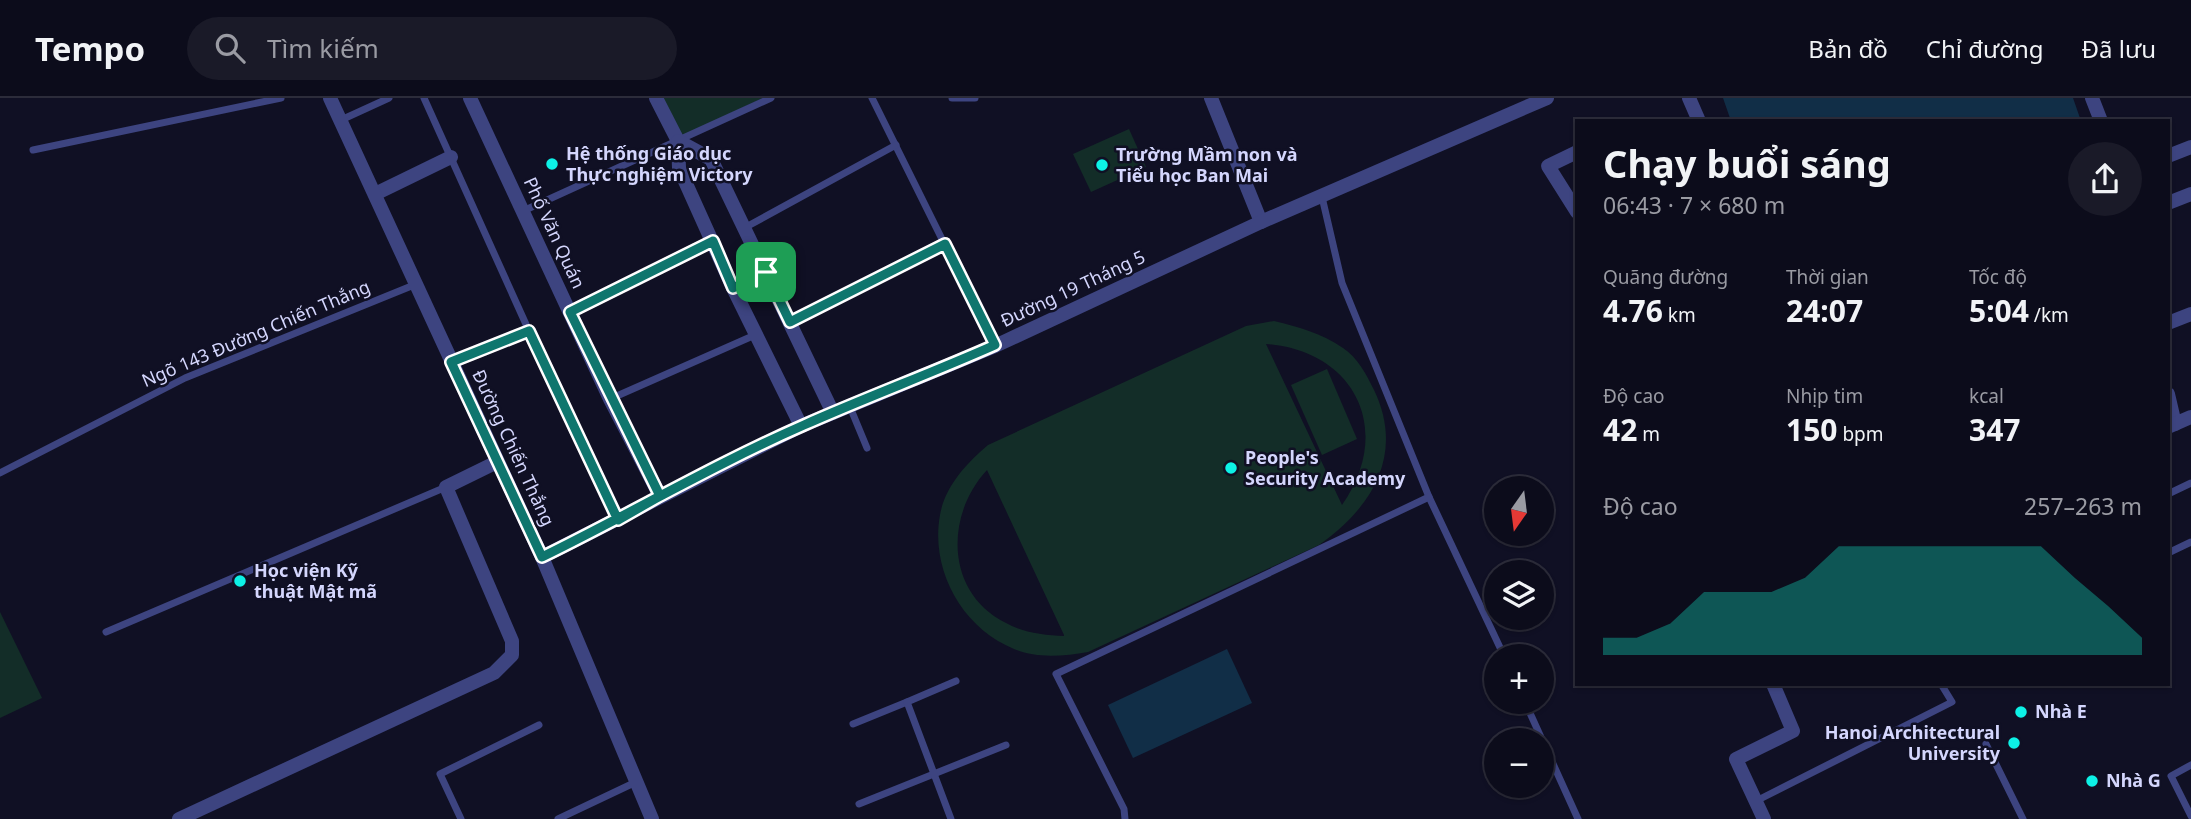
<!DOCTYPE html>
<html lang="vi">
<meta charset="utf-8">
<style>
body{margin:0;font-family:"Noto Sans",sans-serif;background:#1a1a28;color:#f1f3f6;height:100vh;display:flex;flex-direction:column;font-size:26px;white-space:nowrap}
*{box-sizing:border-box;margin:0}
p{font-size:23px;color:#9a9ba3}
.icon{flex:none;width:38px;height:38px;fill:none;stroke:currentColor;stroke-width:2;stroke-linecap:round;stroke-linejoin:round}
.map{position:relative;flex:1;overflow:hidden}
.drawer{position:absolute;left:1575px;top:21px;width:595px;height:567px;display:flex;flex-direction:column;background:#0c0c1b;border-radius:0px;box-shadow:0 2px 5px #0004,0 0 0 2px #2c2c3a}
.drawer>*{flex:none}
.needle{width:46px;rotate:194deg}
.buttons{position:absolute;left:1484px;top:378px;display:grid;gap:14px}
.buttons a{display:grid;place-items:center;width:70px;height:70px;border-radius:50%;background:#0c0c1b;box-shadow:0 2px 5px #0004,0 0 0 2px #2c2c3a;font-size:35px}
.pin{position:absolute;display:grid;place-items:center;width:60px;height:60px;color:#fff;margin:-30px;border-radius:14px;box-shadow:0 4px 10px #0006}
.round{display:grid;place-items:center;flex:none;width:74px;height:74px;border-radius:37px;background:#1a1a28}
.headline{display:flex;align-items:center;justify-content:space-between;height:119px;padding:0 28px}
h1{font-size:38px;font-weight:700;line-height:52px}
.stats{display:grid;grid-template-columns:repeat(3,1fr);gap:10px;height:119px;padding:7px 28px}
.stats div{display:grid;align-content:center}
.stats b{font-size:30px;font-weight:700}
.stats small{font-size:19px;font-weight:400}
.stats p{font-size:19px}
.chart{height:196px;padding:14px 28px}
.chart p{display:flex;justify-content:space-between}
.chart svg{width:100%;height:126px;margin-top:7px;fill:#0f766e;opacity:.7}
header{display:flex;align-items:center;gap:42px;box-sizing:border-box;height:98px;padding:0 35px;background:#0c0c1b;border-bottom:2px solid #2c2c3a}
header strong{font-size:33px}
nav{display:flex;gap:38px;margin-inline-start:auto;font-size:24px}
.search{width:490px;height:63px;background:#1a1a28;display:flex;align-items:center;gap:18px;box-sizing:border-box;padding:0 24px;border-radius:38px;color:#9a9ba3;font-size:26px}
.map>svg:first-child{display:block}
</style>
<header>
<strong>Tempo</strong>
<div class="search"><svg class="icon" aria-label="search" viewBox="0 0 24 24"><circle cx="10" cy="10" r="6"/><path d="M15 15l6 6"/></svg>Tìm kiếm</div>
<nav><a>Bản đồ</a><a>Chỉ đường</a><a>Đã lưu</a></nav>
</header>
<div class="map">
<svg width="2191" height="721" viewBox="0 0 2191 721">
<rect width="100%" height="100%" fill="#101024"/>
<g fill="#132d28" fill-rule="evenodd">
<polygon points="660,0 763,0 680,39"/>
<polygon points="1129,31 1146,69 1091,94 1073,56"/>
<path d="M1274,223c25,6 47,12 69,27 15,10 23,26 31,42 31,64 -2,118 -55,155l-231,107c-24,4 -51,7 -74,-3 -52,-21 -84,-79 -74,-134 5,-29 27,-52 48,-70l258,-119zM1266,246c90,7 128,87 76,161zM987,372l77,165v1c-20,-1 -40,-3 -58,-13 -61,-30 -61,-108 -19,-153z"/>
<polygon points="1327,271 1357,341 1322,357 1291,287"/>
<polygon points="0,514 42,600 0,620"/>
</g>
<g fill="#112e47">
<polygon points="1723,0 2073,0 2081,23 1731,23"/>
<polygon points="1227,551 1252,605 1133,660 1108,607"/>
</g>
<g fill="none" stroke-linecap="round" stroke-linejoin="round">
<g stroke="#3d4480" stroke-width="7">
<polyline points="424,0 529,233 618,421"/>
<polyline points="872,0 995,248"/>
<polyline points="952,0 975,0"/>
<polyline points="341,22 389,0"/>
<polyline points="33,52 281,0"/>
<polyline points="1322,99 1342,185 1429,399 1504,558"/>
<polyline points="523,113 771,0"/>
<polyline points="746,129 896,47"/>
<polyline points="733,190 766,174"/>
<polyline points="570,214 712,143"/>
<polyline points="790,224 945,146"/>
<polyline points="451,263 529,233"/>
<polyline points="610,301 755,237"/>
<polyline points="850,309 867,350"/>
<polyline points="0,375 185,280 414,187"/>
<polyline points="2168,396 2191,385"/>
<polyline points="2168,455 2191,444"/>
<polyline points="106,534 446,389"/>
<polyline points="1525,604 1578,721"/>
<polyline points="853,626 907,604"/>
<polyline points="1986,646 2023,721"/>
<polyline points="2191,667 2171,678 2191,718"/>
<polyline points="1756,703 1952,604 1941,586"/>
<polyline points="859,706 1006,647"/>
<polyline points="461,721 440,676 539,627"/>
<polyline points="558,721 636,684"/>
<polyline points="951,721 907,604 956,583"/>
<polyline points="1125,721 1124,711 1056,576 1429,399"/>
</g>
<g stroke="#3d4480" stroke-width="14">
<polyline points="470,0 610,301 660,398"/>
<polyline points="656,0 678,43 679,70 733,190 801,328"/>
<polyline points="1211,0 1261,124"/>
<polyline points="1689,0 1699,23"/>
<polyline points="2092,0 2101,23"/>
<polyline points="678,43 711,61 833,315"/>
<polyline points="1577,54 1548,68 1577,114"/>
<polyline points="2168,58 2191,49"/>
<polyline points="375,96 451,59"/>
<polyline points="2168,105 2191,96"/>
<polyline points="2168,225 2191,216"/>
<polyline points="2168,296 2175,326"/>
<polyline points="2170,328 2191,319"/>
<polyline points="179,721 494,575 512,557 512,543 446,389 497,364"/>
<polyline points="1764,721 1736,661 1793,633 1773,586"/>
</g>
<g stroke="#3d4480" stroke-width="14">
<polyline points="330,0 542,459 652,721"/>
<polyline points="542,459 801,328 995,248 1261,124 1547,0"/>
</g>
</g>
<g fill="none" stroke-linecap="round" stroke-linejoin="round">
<g stroke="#fff" stroke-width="14">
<path id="route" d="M766,174l-33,16 -20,-47 -143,71 90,184 -42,24 -89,-189 -78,31 91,195c88,-43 173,-93 262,-132 63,-28 128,-52 191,-80l-50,-101 -155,78 -24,-50"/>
</g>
<use href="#route" stroke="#0f766e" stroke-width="9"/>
</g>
<g fill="#0df1e6" stroke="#101024" stroke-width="2.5">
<circle cx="552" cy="66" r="7"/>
<circle cx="1102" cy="67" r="7"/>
<circle cx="1231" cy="370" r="7"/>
<circle cx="240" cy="483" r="7"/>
<circle cx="2021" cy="614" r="7"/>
<circle cx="2014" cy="645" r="7"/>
<circle cx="2092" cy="683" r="7"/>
</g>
<g text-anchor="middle" stroke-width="5" stroke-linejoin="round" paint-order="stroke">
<g font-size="18" font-weight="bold" fill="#d4d6fd" stroke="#101024" text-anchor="start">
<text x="566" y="62">Hệ thống Giáo dục<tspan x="566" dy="21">Thực nghiệm Victory</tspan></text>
<text x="1116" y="63">Trường Mầm non và<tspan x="1116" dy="21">Tiểu học Ban Mai</tspan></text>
<text x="1245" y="366">People's<tspan x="1245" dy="21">Security Academy</tspan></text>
<text x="254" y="479">Học viện Kỹ<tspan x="254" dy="21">thuật Mật mã</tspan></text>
<text x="2035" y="620">Nhà E</text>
<text x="2000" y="641" text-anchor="end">Hanoi Architectural<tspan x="2000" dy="21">University</tspan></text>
<text x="2106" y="689">Nhà G</text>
</g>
<g font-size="18" fill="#d4d6fd" stroke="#101024">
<text transform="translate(554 135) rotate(65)" y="6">Phố Văn Quán</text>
<text transform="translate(1073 191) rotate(-25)" y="6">Đường 19 Tháng 5</text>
<text transform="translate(256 236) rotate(-23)" y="6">Ngõ 143 Đường Chiến Thắng</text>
<text transform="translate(513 350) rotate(65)" y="6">Đường Chiến Thắng</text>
</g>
</g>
</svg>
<div class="buttons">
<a><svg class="needle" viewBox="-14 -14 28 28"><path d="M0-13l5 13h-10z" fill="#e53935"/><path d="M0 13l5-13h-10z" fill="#9a9ba3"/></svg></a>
<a><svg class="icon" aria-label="layers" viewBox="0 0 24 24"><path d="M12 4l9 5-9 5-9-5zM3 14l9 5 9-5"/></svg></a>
<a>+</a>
<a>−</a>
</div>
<div class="pin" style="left:766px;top:174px;background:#1e9e55"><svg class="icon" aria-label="arrive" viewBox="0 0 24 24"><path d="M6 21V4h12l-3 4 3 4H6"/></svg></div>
<section class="drawer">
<div class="headline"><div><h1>Chạy buổi sáng</h1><p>06:43 · 7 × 680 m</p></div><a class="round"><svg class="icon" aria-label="share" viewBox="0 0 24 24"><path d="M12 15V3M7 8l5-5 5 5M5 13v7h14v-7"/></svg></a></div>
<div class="stats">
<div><p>Quãng đường</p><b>4.76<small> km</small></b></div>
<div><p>Thời gian</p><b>24:07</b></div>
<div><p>Tốc độ</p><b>5:04<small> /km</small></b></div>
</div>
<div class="stats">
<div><p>Độ cao</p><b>42<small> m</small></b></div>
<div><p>Nhịp tim</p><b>150<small> bpm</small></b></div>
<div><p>kcal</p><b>347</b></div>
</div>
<div class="chart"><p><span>Độ cao</span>257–263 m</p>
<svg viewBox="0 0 160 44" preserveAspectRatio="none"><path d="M0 44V38L10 38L20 33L30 22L40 22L50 22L60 17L70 6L80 6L90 6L100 6L110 6L120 6L130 6L140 17L150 27L160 38V44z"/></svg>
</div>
</section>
</div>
